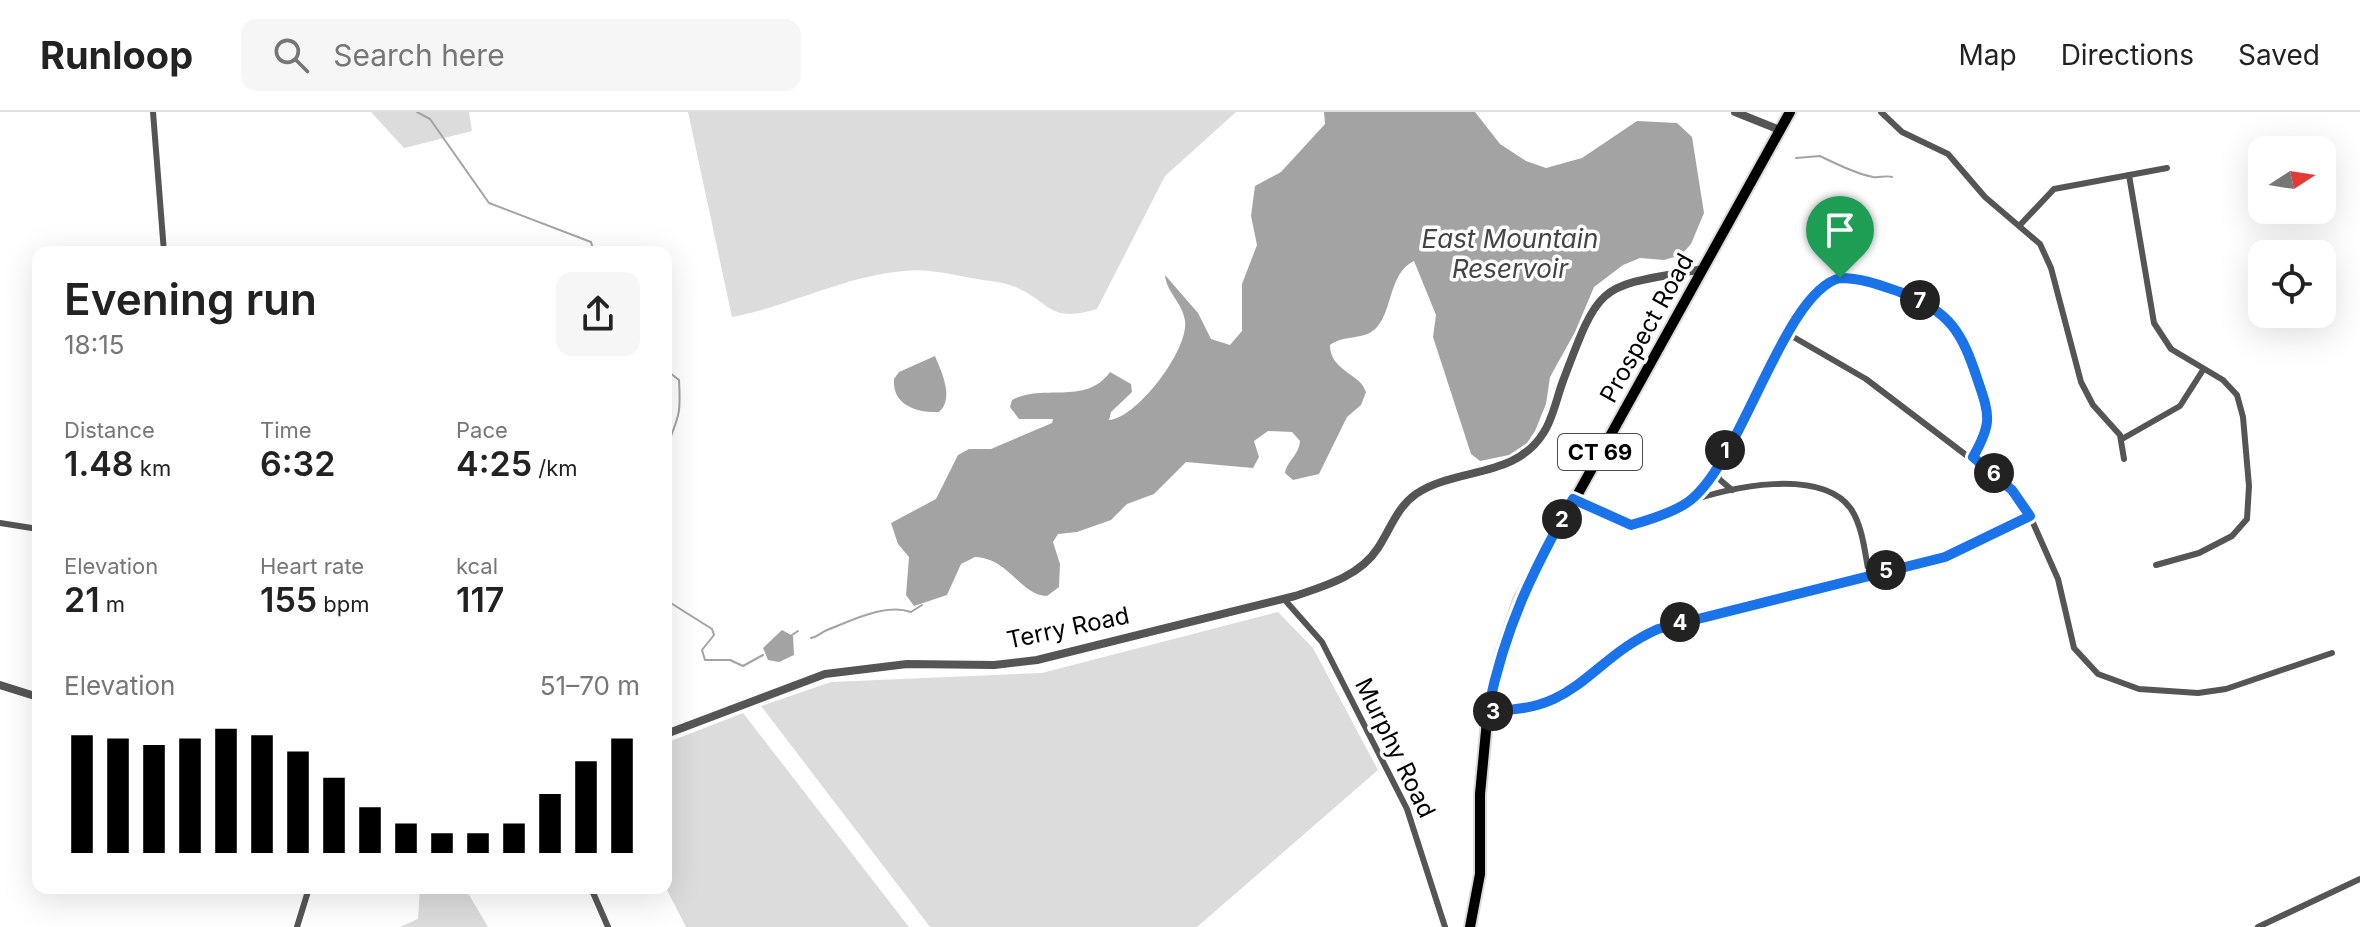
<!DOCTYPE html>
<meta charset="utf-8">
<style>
body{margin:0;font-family:Inter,sans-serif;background:#f6f6f6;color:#222;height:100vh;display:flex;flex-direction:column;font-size:30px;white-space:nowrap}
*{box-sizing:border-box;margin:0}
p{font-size:26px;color:#767676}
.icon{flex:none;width:44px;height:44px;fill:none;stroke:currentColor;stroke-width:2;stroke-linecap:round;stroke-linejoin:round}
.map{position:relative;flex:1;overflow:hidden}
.sheet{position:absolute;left:32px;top:134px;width:640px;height:648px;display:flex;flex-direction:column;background:#fff;border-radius:16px;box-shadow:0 8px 32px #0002}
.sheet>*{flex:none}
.needle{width:52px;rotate:78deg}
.fabs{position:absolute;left:2248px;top:24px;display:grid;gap:16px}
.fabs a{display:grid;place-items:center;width:88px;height:88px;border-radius:16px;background:#fff;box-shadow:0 8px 32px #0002;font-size:40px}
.pin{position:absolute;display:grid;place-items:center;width:68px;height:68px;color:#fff;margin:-82px -34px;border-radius:50% 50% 50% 0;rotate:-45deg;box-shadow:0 0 8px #0007}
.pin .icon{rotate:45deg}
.km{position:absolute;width:40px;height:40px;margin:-20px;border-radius:50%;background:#222;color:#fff;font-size:22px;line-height:40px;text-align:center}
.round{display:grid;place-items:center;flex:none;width:84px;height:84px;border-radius:16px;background:#f6f6f6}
.head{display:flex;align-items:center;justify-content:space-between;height:136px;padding:0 32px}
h1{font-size:44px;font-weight:600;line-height:60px}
.metrics{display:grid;grid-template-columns:repeat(3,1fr);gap:12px;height:136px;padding:8px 32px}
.metrics div{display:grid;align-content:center}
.metrics b{font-size:34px;font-weight:600}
.metrics small{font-size:22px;font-weight:400}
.metrics p{font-size:22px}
.chart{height:224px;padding:16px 32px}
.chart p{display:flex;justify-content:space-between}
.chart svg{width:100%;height:144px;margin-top:8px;stroke:#000;stroke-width:6}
header{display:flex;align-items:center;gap:48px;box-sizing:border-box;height:112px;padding:0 40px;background:#fff;border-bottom:2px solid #e0e0e0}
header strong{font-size:38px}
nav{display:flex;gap:44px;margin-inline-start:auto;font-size:28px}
.search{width:560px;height:72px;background:#f6f6f6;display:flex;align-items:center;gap:20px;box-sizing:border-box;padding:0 28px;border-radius:16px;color:#767676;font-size:30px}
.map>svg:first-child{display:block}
</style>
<header>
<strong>Runloop</strong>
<div class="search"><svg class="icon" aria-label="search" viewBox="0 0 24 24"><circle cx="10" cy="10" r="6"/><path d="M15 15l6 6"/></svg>Search here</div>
<nav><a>Map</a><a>Directions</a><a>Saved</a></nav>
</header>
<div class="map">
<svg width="2360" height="815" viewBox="0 0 2360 815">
<rect width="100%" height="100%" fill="#fff"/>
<g fill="#dcdcdc">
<polygon points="371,0 469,0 472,19 404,36"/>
<path d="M688,0h548l-71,64 -68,133c-50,15 -46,-8 -84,-23 -10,-4 -25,-5 -36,-7 -24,-4 -49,-11 -73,-8 -60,5 -114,35 -172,46z"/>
<polygon points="1278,500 1313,536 1378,658 1197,815 930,815 761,594 831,570 1042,561"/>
<polygon points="743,601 909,815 686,815 666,776 666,631"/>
<polygon points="420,776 465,776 488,815 400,815 418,807"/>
</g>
<g fill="#a3a3a3">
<path d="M1324,0h151l25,32 26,17 20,7 36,-10 55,-37 40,2 15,14 12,76 -13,31 -10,11 -17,5 -24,-2 -17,7 -29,22 -19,45 -25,45 -4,27 -11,27 -8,12 -18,12 -29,6 -9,-7 -38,-117 3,-22 -22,-54c-25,12 -21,48 -37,66 -12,14 -33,7 -47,18 0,26 30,28 36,47l-5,13 -14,12 -28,57 -26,6 -8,-7c2,-12 14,-18 15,-32l-8,-9 -24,-1 -14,10 5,16 -6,11 -67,-6 -32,32 -27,10 -16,16 -34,12 -19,2 -5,8 7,22 -1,23 -12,9c-27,-1 -38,-38 -72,-39l-14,7 -14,31 -33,11 -8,-11 3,-38 -11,-13 -7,-21 45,-24 22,-44 11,-6h22l61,-26 1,-4h-34l-9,-12 2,-7c31,-17 74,6 98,-28l21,12 1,8 -21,20 -2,8c27,-1 80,-70 76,-99 -2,-18 -19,-29 -20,-46l33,38 13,26 19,6 12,-14v-47l15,-39 -6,-29 4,-30 26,-14 44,-48z"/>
<path d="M935,244c6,15 20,42 4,56 -21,1 -47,-6 -45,-33l5,-7z"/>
<polygon points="782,518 793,524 794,543 779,550 768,548 763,536"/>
</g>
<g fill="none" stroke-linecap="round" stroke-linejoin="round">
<g stroke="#a3a3a3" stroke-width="2">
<polyline points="417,0 430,7 489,91 591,130 594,140"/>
<path d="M1796,46l24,-2c14,7 37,18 53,21 7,1 12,-2 19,0"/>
<path d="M666,250l4,11 9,7c2,36 0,35 -13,69"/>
<polyline points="666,488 712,517 714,523 702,538 705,548 730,548 743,554 763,543"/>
<polyline points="792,523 798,519"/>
<path d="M811,526c7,-1 9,-5 16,-8 26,-10 58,-27 84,-18l11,-7"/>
</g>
<g stroke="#dbdbdb" stroke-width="14">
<polyline id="primary" points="1470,815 1480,762 1480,682 1488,598 1501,541 1519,488 1790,0"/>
</g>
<g stroke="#555" stroke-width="6">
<polyline points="153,0 164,140"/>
<polyline points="1881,0 1902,20 1948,42 1985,85 2040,132 2051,156 2081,270 2093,293 2120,323 2124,347"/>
<polyline points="2129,63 2154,211 2171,237 2223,268 2237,283 2243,305 2249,374 2247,407 2232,424 2199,441 2156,453"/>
<polyline points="2020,113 2054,77 2167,56"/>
<polyline points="1790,223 1866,267 2012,378 2030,404 2058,467 2074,536 2098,562 2139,577 2198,581 2226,577 2332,541"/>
<polyline points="2122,327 2180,294 2203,258"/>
<polyline points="1717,353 1719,367 1732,378"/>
<path d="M1574,387l57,26c20,-5 37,-16 57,-23 40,-15 133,-35 163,7 12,18 14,45 18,65"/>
<path d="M1689,389c41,-45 67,-107 98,-161 11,-20 19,-49 41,-59 22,-10 51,3 71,11 30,11 55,25 68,56 17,44 32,65 6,109"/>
<polyline points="0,411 38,417"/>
<polyline points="1284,487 1322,530 1407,697 1445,815"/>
<path d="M1488,598c90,3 100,-50 170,-81l287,-72 85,-41"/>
<polyline points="591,776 608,815"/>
<polyline points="297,815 309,776"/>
<polyline points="2258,815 2360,767"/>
</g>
<g stroke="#555" stroke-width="8">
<polyline points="1735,0 1780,18"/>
<polyline points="0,573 38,585"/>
<path d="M666,622l159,-60 82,-10 87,1 43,-5 258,-64c30,-10 65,-20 83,-48 12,-18 19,-41 38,-54 40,-27 100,-15 128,-62 9,-14 13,-35 19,-51 38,-101 35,-94 140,-112"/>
</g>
<use href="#primary" stroke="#000" stroke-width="10"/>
</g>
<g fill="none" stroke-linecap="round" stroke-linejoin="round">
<g stroke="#fff" stroke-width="16">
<path id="route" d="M1840,166c22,0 40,7 60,14 50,19 62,40 78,89 12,35 14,43 -5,76l39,33 18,26 -85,41 -287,72c-70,31 -80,85 -170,81 17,-83 44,-138 85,-211l58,26c18,-5 41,-12 57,-23 53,-37 95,-210 152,-224z"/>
</g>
<use href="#route" stroke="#1a73e8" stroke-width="10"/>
</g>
<g text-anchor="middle" stroke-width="7" stroke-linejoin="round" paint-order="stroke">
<rect fill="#fff" stroke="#4c4c4c" stroke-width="2" x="1558" y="322" width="84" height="36" rx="6"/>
<g font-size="22" font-weight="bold" fill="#000">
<text x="1600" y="348">CT 69</text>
</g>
<g font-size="24" fill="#000" stroke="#fff">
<text transform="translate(1647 216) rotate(-61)" y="8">Prospect Road</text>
<text transform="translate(1068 516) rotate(-12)" y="8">Terry Road</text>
<text transform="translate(1395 636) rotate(64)" y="8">Murphy Road</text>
</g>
<g font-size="26" font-style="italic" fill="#444" stroke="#fff">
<text x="1510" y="136">East Mountain<tspan x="1510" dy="30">Reservoir</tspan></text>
</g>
</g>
</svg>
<div class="fabs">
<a><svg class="needle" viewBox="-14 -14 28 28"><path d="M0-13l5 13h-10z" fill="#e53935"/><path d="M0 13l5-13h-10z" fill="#767676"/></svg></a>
<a><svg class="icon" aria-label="locate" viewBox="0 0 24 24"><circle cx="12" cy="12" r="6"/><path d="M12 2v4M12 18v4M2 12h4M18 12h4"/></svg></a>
</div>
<div class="pin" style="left:1840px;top:166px;background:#1e9e55"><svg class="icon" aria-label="arrive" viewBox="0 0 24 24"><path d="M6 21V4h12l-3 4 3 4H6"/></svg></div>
<b class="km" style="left:1725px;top:338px">1</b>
<b class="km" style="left:1562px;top:407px">2</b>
<b class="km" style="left:1493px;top:599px">3</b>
<b class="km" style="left:1680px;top:510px">4</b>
<b class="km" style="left:1886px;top:458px">5</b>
<b class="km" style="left:1994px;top:361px">6</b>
<b class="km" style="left:1920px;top:188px">7</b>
<section class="sheet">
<div class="head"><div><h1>Evening run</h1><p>18:15</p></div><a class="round"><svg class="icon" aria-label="share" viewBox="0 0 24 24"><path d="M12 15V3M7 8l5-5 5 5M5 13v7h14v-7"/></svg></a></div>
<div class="metrics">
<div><p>Distance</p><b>1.48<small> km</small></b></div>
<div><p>Time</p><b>6:32</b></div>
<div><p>Pace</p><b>4:25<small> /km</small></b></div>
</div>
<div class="metrics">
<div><p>Elevation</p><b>21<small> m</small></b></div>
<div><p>Heart rate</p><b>155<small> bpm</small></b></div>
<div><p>kcal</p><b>117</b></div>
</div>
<div class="chart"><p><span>Elevation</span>51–70 m</p>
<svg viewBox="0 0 160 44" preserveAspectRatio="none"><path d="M5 44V8M15 44V9M25 44V11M35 44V9M45 44V6M55 44V8M65 44V13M75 44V21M85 44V30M95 44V35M105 44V38M115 44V38M125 44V35M135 44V26M145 44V16M155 44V9"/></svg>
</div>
</section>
</div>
